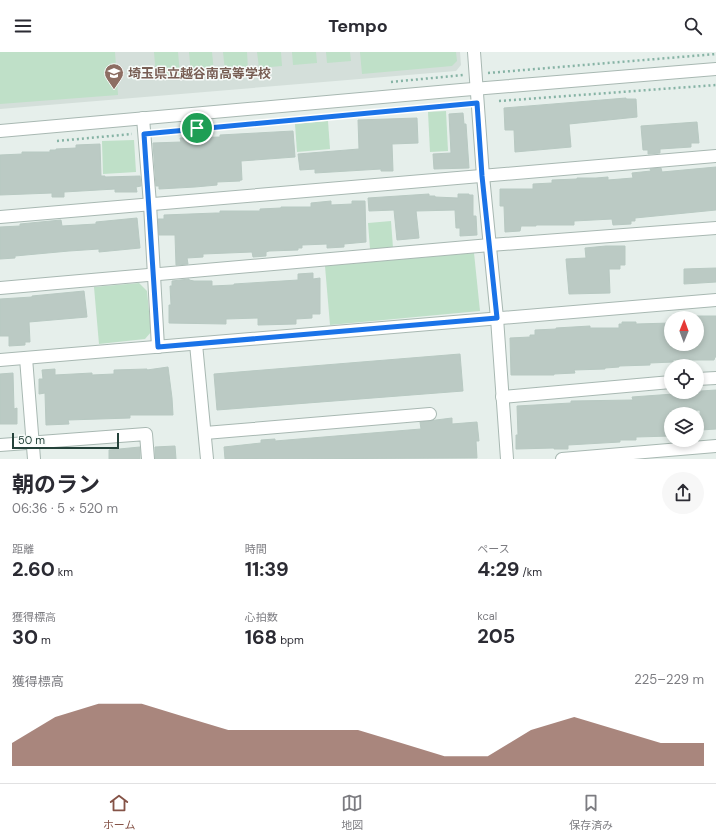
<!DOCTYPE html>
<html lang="ja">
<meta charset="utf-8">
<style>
body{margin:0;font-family:"DM Sans","Noto Sans JP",sans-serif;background:#f7f7f7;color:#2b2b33;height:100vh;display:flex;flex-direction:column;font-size:15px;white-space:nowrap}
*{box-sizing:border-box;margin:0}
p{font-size:13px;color:#7c7c81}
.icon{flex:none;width:22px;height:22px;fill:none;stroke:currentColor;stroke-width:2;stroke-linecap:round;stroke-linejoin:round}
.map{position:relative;height:407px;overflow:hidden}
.details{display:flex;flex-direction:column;background:#fff;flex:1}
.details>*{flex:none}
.needle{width:26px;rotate:1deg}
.fabs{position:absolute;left:664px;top:259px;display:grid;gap:8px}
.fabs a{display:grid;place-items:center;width:40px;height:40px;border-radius:50%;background:#fff;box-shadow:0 2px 6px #0003;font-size:20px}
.scale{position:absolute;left:12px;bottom:10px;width:107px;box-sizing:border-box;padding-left:4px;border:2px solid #24423a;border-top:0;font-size:11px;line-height:14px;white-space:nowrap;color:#24423a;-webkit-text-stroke:3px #f7fbf9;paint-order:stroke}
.pin{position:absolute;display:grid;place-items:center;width:34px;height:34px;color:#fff;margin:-17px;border:2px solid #fff;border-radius:50%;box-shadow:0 1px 4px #0007}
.round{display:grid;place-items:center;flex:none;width:42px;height:42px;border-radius:21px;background:#f7f7f7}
.headline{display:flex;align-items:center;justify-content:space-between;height:68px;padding:0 12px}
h1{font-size:22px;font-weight:700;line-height:30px}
.stats{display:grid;grid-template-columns:repeat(3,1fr);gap:6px;height:68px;padding:4px 12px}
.stats div{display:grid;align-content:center}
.stats b{font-size:20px;font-weight:700}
.stats small{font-size:11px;font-weight:400}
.stats p{font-size:11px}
.chart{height:112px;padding:8px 12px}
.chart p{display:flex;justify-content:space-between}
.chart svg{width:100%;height:72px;margin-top:4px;fill:#855347;opacity:.7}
header{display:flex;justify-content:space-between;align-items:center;height:52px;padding:0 12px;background:#fff;font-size:18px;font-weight:700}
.tab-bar{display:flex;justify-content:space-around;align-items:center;height:56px;border-top:1px solid #e1e1e2;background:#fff;font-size:11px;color:#7c7c81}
.tab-bar a{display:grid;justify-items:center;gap:2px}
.tab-bar .selected{color:#855347}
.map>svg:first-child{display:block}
</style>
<header><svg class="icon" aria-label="menu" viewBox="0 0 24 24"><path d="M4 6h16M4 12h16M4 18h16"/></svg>Tempo<svg class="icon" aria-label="search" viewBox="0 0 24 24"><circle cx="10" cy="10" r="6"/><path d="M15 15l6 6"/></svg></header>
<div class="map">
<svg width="716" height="407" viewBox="0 0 716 407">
<rect width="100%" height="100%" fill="#e6efeb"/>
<polygon fill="#d4dfda" points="0,0 460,0 461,13 456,19 0,57"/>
<g fill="#bfe0c8">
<polygon points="0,0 115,0 118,43 0,52"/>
<polygon points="154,0 178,0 180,23 156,25"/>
<polygon points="189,0 212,0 214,20 191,22"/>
<polygon points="223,0 247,0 248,17 225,19"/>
<polygon points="257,0 281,0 282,14 259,16"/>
<polygon points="292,0 316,0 317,11 293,13"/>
<polygon points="326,0 350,0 351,9 327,11"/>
<polygon points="360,0 456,0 457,9 452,14 362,22"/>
<polygon points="446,59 448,99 430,100 428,60"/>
<polygon points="328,69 330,97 297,100 295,72"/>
<polygon points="134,88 136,120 103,122 102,89"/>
<polygon points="391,169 393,196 370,197 368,171"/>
<polygon points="474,201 480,259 330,273 325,214"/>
<polygon points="139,231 147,239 151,280 145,287 99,292 94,235"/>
</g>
<g fill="#bbcac4" stroke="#b8c9c2">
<polygon points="626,46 626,47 636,47 637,65 569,72 571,95 515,100 514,78 505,78 504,56"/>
<polygon points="463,61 464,72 466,72 469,116 434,117 433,102 451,101 449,62"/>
<polygon points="417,66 418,91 392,92 393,119 381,119 381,117 315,121 315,117 300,118 298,102 359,97 358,68"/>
<polygon points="697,70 699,91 691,91 691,95 660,97 660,101 648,102 648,98 643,98 641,74"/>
<polygon points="293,79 295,105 241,109 242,128 240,128 240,129 217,130 217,133 195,135 159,137 159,134 156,134 153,91 181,90 180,86 220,85 220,83"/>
<polygon points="100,92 101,124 105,124 105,125 140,124 141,134 136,135 137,140 115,140 115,137 64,140 64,145 52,145 52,141 0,143 0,103 22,102 22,100 50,100 50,98 56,98 56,97 76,96 76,93"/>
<polygon points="716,115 716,158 635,166 635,169 631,169 631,172 613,173 612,167 574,169 574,173 536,173 536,174 521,174 520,179 505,180 504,154 500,154 500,137 533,137 533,132 552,131 552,128 577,127 577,126 596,126 608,125 608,128 633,126 632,121 651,119 650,117 661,116 662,120"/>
<polygon points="429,142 429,144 435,144 435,145 458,146 458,142 469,142 469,143 473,143 473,164 476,164 477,183 460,184 460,176 456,176 455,158 416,159 419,186 397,188 394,158 369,159 368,146"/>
<polygon points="331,149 331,153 352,152 352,149 365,149 366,190 344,192 344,195 327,196 327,192 302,193 302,196 298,196 298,198 269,199 266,200 266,204 253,205 252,200 203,202 203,205 187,206 188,212 176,213 175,183 159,183 158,167 164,167 164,163 216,161 220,161 220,159 260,159 260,157 281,156 281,155 311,155 311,151"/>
<polygon points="137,166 140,196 99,200 99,197 69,199 15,204 15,206 0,207 0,175 20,174 20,172 61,168 62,174 96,172 96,170"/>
<polygon points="606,194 625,194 625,213 620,213 620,217 609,217 610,241 569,242 566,207 586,206 585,196"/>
<polygon points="716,216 716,230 684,232 684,217"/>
<polygon points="313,221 313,227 320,226 320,262 312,262 312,266 296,267 296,272 258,273 258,266 226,267 226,272 169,271 169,253 171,253 170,234 172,234 172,229 189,227 189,228 194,229 212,229 212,234 234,233 234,232 298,228 298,222"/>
<polygon points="84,239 87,265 29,270 30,290 25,290 25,293 9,294 9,284 0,284 0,247 32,245 32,244"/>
<polygon points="697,264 716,264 716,305 715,305 714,308 673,308 673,310 650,311 650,313 619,314 619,315 605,316 605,317 574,318 575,321 554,322 554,323 511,323 510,286 530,285 530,283 535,283 535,278 556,277 556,276 590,274 590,276 619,276 619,272 622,272 622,270 636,270 636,272 671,271 671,295 697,295"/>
<polygon points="460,302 463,339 217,358 214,322"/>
<polygon points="168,315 172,346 173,363 130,363 130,366 68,368 69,372 46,373 45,341 39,342 39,327 43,327 42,318 55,317 55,323 92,321 92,323 114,322 114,318 147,317 147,318"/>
<polygon points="13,321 14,357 17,356 17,372 0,372 0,322"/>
<polygon points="716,338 716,377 701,378 700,358 669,360 671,384 636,385 636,388 620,388 620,390 568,393 568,397 554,397 554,396 516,397 516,383 518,383 517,354 571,351 571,349 633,348 632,345 701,340 701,339"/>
<polygon points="452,366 452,372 477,370 479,389 476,389 477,406 225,407 224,395 261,391 261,388 275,387 275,389 421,377 420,370"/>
<polygon points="175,394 176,407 155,407 155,395"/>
<polygon points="140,395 140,407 109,407 109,398"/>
</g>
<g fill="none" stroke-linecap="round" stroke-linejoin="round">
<g stroke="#a8b8b2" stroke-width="14">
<g id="minor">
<polyline points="474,0 483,124 497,266 507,407"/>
<polyline points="143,66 150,152 158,295"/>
<polyline points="0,79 461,38 716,17"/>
<polyline points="0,165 716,104"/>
<polyline points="0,236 490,193 716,176"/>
<polyline points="196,292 207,407"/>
<polyline points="26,306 34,407"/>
<polyline points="0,308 716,248"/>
<polyline points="697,327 716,326"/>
<polyline points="502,345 671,330"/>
<polyline points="205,381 430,362"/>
<polyline points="0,393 146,382 148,407"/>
<polyline points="562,407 716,394"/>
</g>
</g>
<g stroke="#86b3a5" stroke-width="2.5" stroke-dasharray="2 3" stroke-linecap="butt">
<polyline points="488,21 716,2"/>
<polyline points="391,30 463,23"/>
<polyline points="499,49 716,33"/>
<polyline points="157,80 301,67"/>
<polyline points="57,89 132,82"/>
</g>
<use href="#minor" stroke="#fff" stroke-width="12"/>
</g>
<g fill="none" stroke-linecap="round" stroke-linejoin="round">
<g stroke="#fff" stroke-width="8">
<polygon id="route" points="477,51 482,124 497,266 158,295 144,82"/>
</g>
<use href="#route" stroke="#1a73e8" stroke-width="5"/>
</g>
<defs>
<g id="school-pin" transform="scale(1)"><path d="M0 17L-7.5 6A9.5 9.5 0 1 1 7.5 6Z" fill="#8d6e63" stroke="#f7fbf9"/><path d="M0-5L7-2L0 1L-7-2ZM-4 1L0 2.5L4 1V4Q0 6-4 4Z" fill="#fff"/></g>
</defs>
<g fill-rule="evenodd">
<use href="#school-pin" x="114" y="21"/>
</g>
<g text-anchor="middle" stroke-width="3" stroke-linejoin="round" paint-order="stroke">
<g font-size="13" font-weight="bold" fill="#785e54" stroke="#f7fbf9" text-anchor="start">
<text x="128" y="26">埼玉県立越谷南高等学校</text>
</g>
</g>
</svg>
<div class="fabs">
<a><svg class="needle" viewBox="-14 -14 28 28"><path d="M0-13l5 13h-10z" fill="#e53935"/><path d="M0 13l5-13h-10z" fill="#7c7c81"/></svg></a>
<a><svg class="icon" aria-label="locate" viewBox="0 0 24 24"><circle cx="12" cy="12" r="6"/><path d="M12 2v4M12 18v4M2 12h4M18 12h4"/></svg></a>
<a><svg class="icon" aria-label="layers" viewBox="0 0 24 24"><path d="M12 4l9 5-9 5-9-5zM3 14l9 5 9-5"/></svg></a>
</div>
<div class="scale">50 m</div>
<div class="pin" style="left:197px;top:76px;background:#1e9e55"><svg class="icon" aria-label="arrive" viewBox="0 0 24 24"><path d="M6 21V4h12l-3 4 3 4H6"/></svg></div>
</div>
<section class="details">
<div class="headline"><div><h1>朝のラン</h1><p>06:36 · 5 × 520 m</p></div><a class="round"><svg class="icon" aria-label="share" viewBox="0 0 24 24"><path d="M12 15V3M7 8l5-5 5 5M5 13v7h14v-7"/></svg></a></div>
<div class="stats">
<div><p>距離</p><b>2.60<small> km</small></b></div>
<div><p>時間</p><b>11:39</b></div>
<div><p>ペース</p><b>4:29<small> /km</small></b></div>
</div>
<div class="stats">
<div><p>獲得標高</p><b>30<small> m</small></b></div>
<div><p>心拍数</p><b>168<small> bpm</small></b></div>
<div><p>kcal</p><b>205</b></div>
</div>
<div class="chart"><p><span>獲得標高</span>225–229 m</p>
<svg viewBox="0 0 160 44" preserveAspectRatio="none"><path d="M0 44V30L10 14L20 6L30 6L40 14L50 22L60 22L70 22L80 22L90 30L100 38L110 38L120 22L130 14L140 22L150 30L160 30V44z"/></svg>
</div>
</section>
<nav class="tab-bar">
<a class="selected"><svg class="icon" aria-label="home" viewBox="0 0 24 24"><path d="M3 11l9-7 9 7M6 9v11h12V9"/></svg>ホーム</a>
<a><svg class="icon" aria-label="map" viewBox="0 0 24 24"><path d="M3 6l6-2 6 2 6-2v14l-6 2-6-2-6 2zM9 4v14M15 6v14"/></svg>地図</a>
<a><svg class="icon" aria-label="saved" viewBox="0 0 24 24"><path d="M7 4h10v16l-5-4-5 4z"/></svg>保存済み</a>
</nav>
